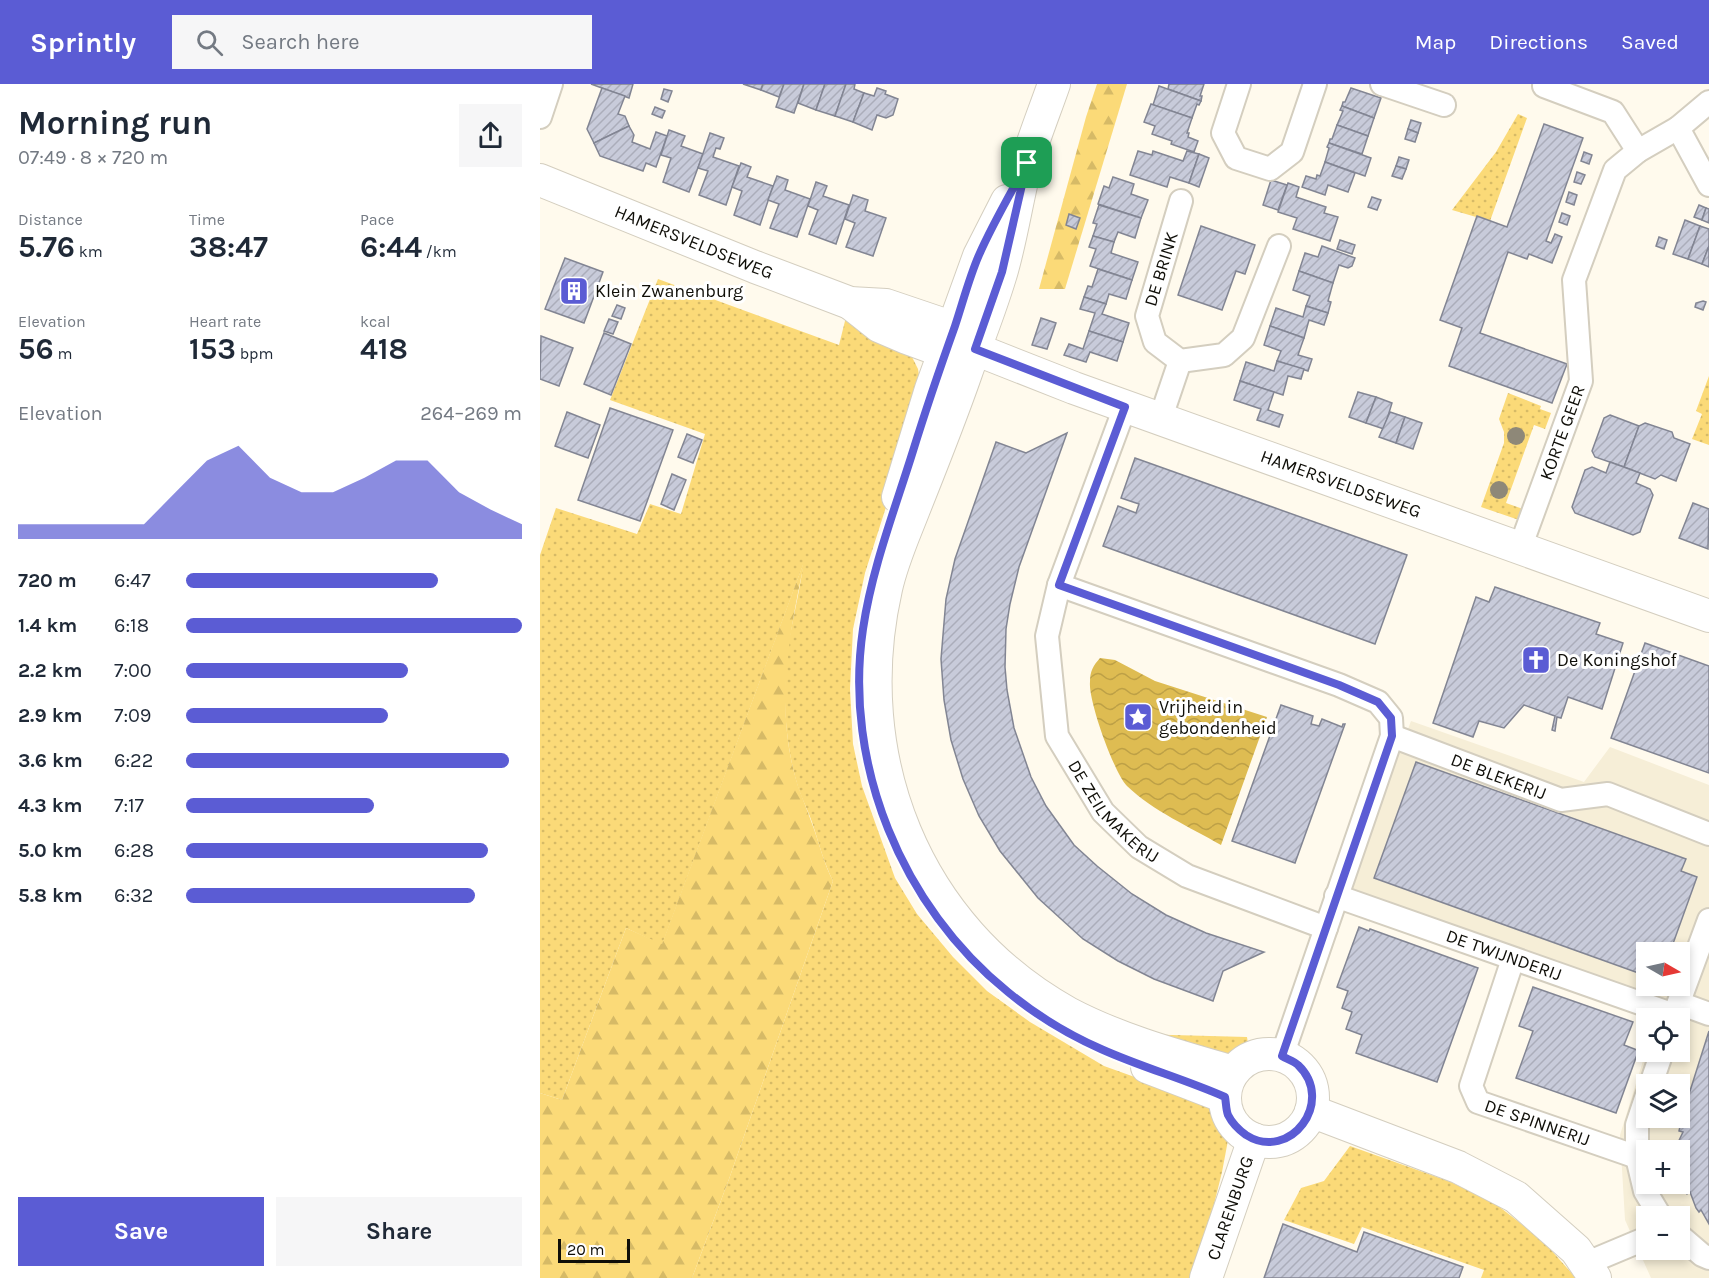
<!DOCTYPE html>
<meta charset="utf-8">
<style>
body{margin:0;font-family:Karla,sans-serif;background:#f6f6f7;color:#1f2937;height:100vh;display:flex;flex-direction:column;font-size:22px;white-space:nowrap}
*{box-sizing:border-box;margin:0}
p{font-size:20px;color:#747a83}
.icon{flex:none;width:33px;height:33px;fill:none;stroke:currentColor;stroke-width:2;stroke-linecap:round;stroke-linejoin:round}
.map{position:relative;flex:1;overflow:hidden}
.details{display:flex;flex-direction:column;background:#fff;width:540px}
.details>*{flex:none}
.needle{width:39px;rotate:99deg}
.buttons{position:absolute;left:1096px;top:858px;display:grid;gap:12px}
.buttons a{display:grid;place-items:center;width:54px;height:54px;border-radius:0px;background:#fff;box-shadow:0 3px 9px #0003;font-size:30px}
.scale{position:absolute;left:18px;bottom:15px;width:72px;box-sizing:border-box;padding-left:6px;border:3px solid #0f0e08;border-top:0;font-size:16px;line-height:21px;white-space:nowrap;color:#0f0e08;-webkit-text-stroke:4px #fff;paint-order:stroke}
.pin{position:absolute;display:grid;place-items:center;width:51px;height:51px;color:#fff;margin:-26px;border-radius:12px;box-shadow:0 3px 9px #0006}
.round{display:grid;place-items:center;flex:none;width:63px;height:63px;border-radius:0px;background:#f6f6f7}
.summary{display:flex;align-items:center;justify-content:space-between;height:102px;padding:0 18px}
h1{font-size:33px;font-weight:700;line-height:45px}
.stats{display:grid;grid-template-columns:repeat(3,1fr);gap:9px;height:102px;padding:6px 18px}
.stats div{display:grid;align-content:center}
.stats b{font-size:30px;font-weight:700}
.stats small{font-size:16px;font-weight:400}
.stats p{font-size:16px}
.chart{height:168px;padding:12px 18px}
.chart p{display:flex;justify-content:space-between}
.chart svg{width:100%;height:108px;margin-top:6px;fill:#5b5cd4;opacity:.7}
.primary-button{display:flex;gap:12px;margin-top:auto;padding:12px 18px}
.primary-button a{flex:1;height:69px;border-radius:0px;background:#5b5cd4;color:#fff;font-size:24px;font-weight:700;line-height:69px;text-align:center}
.primary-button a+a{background:#f6f6f7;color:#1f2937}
ul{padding:0 18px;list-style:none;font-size:20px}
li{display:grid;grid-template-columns:96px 72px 1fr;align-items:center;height:45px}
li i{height:15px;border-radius:8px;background:#5b5cd4}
header{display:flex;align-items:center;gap:36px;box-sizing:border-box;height:84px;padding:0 30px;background:#5b5cd4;color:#fff}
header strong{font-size:28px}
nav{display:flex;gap:33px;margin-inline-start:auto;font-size:21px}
.search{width:420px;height:54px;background:#f6f6f7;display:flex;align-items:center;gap:15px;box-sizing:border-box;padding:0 21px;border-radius:0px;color:#747a83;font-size:22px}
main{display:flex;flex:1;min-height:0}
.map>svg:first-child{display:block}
</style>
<header>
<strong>Sprintly</strong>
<div class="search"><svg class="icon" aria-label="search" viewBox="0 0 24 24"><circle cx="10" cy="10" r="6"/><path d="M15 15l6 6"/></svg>Search here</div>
<nav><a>Map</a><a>Directions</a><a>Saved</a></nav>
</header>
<main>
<section class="details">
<div class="summary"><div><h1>Morning run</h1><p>07:49 · 8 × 720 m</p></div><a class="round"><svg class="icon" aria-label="share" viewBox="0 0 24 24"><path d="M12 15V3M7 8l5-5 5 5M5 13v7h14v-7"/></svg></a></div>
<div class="stats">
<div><p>Distance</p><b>5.76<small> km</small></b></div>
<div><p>Time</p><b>38:47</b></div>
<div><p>Pace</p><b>6:44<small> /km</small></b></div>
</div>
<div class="stats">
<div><p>Elevation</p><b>56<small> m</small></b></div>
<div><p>Heart rate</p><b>153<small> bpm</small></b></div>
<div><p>kcal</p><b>418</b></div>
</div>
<div class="chart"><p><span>Elevation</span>264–269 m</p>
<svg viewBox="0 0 160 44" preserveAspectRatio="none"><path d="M0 44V38L10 38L20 38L30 38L40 38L50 25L60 12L70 6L80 19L90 25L100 25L110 19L120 12L130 12L140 25L150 32L160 38V44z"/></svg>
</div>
<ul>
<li><b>720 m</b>6:47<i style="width:75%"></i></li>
<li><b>1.4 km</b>6:18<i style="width:100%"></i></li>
<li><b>2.2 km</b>7:00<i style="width:66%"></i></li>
<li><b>2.9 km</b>7:09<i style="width:60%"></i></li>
<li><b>3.6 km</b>6:22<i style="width:96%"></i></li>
<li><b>4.3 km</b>7:17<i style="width:56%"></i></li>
<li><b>5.0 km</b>6:28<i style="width:90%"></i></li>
<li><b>5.8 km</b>6:32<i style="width:86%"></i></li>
</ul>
<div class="primary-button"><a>Save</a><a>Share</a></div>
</section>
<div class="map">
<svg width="1169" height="1194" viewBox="0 0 1169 1194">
<defs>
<pattern id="grass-dots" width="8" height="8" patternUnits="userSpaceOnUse" patternTransform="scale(1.5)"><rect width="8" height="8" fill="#fbda78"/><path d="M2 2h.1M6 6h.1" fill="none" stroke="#d6ba66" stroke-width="1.8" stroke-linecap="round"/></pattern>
<pattern id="forest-firs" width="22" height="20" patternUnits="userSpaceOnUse" patternTransform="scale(1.5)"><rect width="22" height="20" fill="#fbda78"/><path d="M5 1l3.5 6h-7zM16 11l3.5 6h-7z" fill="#d6ba66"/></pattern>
<pattern id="water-waves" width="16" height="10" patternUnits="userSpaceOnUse" patternTransform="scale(1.5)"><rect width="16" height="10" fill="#debc52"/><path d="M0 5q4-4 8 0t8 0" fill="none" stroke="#bda046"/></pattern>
<pattern id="building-hatch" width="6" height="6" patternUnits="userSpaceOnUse" patternTransform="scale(1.5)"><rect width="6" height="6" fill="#c8cbda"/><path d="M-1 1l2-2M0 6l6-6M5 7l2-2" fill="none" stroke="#abadba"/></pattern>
</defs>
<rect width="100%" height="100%" fill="#fffaed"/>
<path fill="#f6eed7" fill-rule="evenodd" d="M871,637l173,61 26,-35 99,38v493h-58l-26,-58 -5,-85 27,-87v4h33v-34l-333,-127zM1107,868h33v34h-33zM1107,1000h33v34h-33zM1107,1066h33v34h-33zM1107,1132h33v34h-33z"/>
<g fill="url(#grass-dots)">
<polygon points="978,30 987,34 950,137 912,126 956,68"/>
<path d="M118,195l181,66 7,-28 64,36 8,16 4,25 -57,179 -12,56 -3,60 3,55 9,42 33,92 22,36 36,43 34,34 43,31 74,44 103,37 17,12 5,20 -7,37 -17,69 -14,37h-499l37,-99 104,-298c-9,-18 -14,-37 -20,-56 -4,-13 -11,-25 -15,-38 -12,-39 -15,-82 -12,-123 3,-33 13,-66 17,-99l-141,380 -36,-17 -64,172 -22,-7v-538l16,-47 81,26 13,-30 31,10 24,-80 -95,-34z"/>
<polygon points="1169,292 1169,361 1152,355 1162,330 1156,327"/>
<polygon points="968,309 1001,322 1000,325 1011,329 1005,345 994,341 966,419 983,425 979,436 941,423 964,359 964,348 959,335"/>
<polygon points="595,950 707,953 708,960 701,973 682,976"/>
<polygon points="810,1062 911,1098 957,1121 1002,1156 1036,1194 941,1194 944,1186 822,1143 814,1160 744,1136 761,1104 784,1097"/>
</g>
<g fill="url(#forest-firs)">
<polygon points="557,0 587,0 525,205 499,205 546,33"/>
<path d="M265,475c-16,75 -31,152 -7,227 4,12 9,23 13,35 8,20 12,41 22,60l-104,298 -37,99h-152v-185l22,7 64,-172 36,16z"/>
</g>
<path fill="url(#water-waves)" d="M560,574l15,2 40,21 112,36 -46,128c-31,-18 -68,-34 -94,-59 -13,-13 -39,-86 -37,-104 0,-11 3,-16 10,-24z"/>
<g fill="url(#building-hatch)" stroke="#828593" stroke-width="1.5">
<polygon points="51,0 93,0 89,14"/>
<polygon points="203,0 223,0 221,6"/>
<polygon points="223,0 244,0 239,13 221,6"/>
<polygon points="244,0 264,0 254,29 236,23"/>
<polygon points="264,0 285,0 276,26 258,19"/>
<polygon points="285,0 306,0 295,32 276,26"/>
<polygon points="306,0 315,0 314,5 324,9 313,38 295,32"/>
<polygon points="629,0 664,0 660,12 662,12 661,17 628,5"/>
<polygon points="619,2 661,17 659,21 657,20 652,34 613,21"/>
<polygon points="62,4 85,12 78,30 85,32 89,42 54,59 47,45"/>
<polygon points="337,4 346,7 345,10 358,15 353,31 346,34 337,31 332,46 313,38 324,9 334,12"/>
<polygon points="811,4 841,14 834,34 802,22 803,18 805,18"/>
<polygon points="124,5 132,7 128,18 121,15"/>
<polygon points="611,20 652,34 647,49 649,49 648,53 658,57 654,68 631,60 632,57 612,50 615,42 604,38"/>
<polygon points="802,22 834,34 828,52 797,41 803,27 800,26"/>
<polygon points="115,23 125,27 122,34 112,30"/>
<polygon points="871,36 881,39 878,49 868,45"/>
<polygon points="1004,40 1043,54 1006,157 1011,159 1015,150 1022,153 1012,179 989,170 987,175 968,168 940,249 1027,280 1012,319 909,282 922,244 900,236 937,132 967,143"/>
<polygon points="797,41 828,52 822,70 789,59 790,55 792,55"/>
<polygon points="89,42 94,51 92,58 110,65 116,48 127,52 116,83 106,79 103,87 60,72 54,59"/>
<polygon points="868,45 878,49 875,58 865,55"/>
<polygon points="129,46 145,52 141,62 163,70 149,108 123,98 131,74 121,71"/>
<polygon points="170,49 184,54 180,65 176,64 173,73 199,82 186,121 159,111 168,87 158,84"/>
<polygon points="789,59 831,74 825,92 785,78 789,64 787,63"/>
<polygon points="598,67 612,71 613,67 643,77 647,67 659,70 649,99 630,93 627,103 590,91"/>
<polygon points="1044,68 1052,71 1049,80 1041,77"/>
<polygon points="659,70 669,74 659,103 649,99"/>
<polygon points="859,73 869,76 866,85 856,82"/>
<polygon points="785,78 815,89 808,108 788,101 785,111 762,103 766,92 776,95 777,91 780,92"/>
<polygon points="201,79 211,83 207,93 233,102 220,141 194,131 202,107 192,103"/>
<polygon points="856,82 866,85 862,95 852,92"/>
<polygon points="1037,88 1045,91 1041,100 1034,98"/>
<polygon points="237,92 248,96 245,106 270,115 257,153 230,144 239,120 228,116"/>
<polygon points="573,93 594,100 591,110 608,116 601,134 558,120 564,102 569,104"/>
<polygon points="731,96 747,101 738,126 723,121"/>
<polygon points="276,98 287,102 283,112 309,121 296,160 269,150 278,126 268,122"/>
<polygon points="748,99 759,103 756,113 786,123 784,129 798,133 790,157 753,145 757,134 738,128"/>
<polygon points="1029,108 1037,111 1034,121 1026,118"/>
<polygon points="313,111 328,116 325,127 346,134 333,172 306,163 315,139 305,135"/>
<polygon points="832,113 841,116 837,126 828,123"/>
<polygon points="559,121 601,134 595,154 578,148 574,158 553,152 557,140 553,139"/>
<polygon points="1159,121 1166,124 1162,136 1154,133"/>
<polygon points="1166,124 1169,125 1169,139 1162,136"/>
<polygon points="1022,129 1030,132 1027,141 1019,138"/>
<polygon points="529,130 540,134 536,145 526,141"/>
<polygon points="1145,136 1160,142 1148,175 1133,170"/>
<polygon points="661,142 715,161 705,190 696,187 682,226 638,211"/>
<polygon points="1160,142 1169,145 1169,162 1162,180 1148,175"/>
<polygon points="553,152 574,158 571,169 598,178 592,196 550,182 556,165 549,163"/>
<polygon points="1119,153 1127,156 1124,165 1116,162"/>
<polygon points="800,156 815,161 812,170 797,165"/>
<polygon points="782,162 815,174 812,182 808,184 799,181 793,199 759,187 765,169 778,173"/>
<polygon points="1169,162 1169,183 1162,180"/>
<polygon points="25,174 63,188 44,239 5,225"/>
<polygon points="558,185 592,196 586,215 569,210 566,220 544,213 548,202 552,203"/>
<polygon points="759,187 793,199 788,217 791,218 788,229 766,222 770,212 753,206"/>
<polygon points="544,213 566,220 562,230 589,239 583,258 549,247 555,229 540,225"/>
<polygon points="1163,217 1166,218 1163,226 1155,223 1156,219"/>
<polygon points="77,221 85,224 81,235 72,232"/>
<polygon points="766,222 788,229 784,241 769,236 764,254 730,242 736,224 763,233"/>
<polygon points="501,234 516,239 507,265 492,261"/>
<polygon points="69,235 78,238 73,250 64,247"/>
<polygon points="730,242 764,254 758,271 772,275 768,287 737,277 741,267 724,261"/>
<polygon points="549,247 583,258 577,277 550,268 546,278 524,271 529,260 543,265"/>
<polygon points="64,249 91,260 71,311 44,300"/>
<polygon points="1,252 33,264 19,302 0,295"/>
<polygon points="737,277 764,285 761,295 748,292 743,311 700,297 706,278 734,287"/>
<polygon points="700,297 734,308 728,326 743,331 739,343 717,336 721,325 694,316"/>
<polygon points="818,308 836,313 826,339 809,333"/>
<polygon points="836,313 852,319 844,345 826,339"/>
<polygon points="70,324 133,346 100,437 38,416"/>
<polygon points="27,328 60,341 48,374 15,362"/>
<polygon points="850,328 865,333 856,359 839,353"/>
<polygon points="1070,331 1099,342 1084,383 1055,373 1052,367 1064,334"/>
<polygon points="865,333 882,339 873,365 856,359"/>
<polygon points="1105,339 1132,348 1134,354 1150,360 1136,397 1121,391 1115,395 1084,383 1099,342"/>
<polygon points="527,349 479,483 470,520 466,545 465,583 467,606 474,644 491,693 506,722 534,761 557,782 592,810 626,831 666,849 724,868 683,887 673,917 614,895 578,877 543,855 498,814 460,767 439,732 423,695 411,656 404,616 401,575 406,515 415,475 456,358 486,369"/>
<polygon points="147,350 162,356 153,379 138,373"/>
<polygon points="595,374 867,471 835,560 563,462 578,422 596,429 599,420 581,414"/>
<polygon points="1070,378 1100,389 1096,399 1110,405 1113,411 1100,448 1093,451 1035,429 1032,423 1045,386 1052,383 1066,389"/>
<polygon points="132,390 146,396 134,426 121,420"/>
<polygon points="1153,419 1169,425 1168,465 1139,454"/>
<polygon points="955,503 1060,539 1056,550 1083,559 1062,625 1028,613 1021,634 1017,633 1015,647 1012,646 1015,632 984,621 964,644 939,637 933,653 893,639 936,513 949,518"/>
<polygon points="1105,559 1169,582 1169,689 1071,654"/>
<polygon points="741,621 773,632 771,640 779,642 782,635 802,643 803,640 805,640 755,779 692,757"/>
<polygon points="876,678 1146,775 1141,787 1157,793 1130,868 1107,868 1107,881 1104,891 834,794"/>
<polygon points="819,843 829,847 830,845 938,884 897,998 816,969 822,951 806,945 812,928 802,924 808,907 797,903"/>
<polygon points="993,903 1093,938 1084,961 1097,966 1101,953 1103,954 1076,1029 976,994 993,947 979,942"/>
<polygon points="1169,947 1169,1140 1161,1126 1159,1128 1156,1124 1150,1108 1147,1110 1143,1101 1142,1088 1140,1089 1140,1066 1135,1065 1143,1048 1139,1047 1142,1034 1147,1027 1144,1026"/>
<polygon points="743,1140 817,1168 824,1148 923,1183 919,1194 724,1194"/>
</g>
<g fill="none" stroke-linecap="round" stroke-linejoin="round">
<g stroke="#d4cebf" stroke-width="26">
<g id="street">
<polyline points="699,0 683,49 696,74 730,85 752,68 775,0"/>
<polyline points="842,0 904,21"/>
<polyline points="1004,2 1073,28 1098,67"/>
<polyline points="1169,18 1138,44 1169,101"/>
<polyline points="0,33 11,0"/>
<polyline points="641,117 607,232 615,258 640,277 684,271 703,254 739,162"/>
<path id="s1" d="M585,323l-66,178 -12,51 10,100 46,76 36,35 48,29 139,52"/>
<polyline points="620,336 640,277"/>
<path id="s2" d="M980,464l61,-167 -7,-101 41,-110 23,-19 40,-23"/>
<polyline points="519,501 799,601 838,618 851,634 852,652 742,972"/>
<path id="s3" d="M852,652l169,64 47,-6 101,40"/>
<path id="s4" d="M796,812l338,119"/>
<path id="s5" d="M973,875l-42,127 7,16 159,55"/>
<polyline points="1139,919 1169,930"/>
<polyline points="1133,934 1169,836"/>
<polyline points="1111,1000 1122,968"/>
<polyline points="1107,1011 1097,1041 1097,1073 1105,1107 1120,1132"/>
<polyline points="1140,1152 1162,1171 1169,1174"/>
<polyline points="1045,1180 1107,1154"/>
</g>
</g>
<g stroke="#d4cebf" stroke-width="34">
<g id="secondary">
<path d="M514,0c-9,26 -20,53 -28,80 -9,35 -14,71 -24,106 -10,35 -24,69 -36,103 -16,46 -34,91 -52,136 -10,26 -22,52 -28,80 -38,168 29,339 182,424 51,27 110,43 165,59"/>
<path id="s6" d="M0,96l215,87 95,36 36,2 68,23 21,21 99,39 635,228"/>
<polyline points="310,219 339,242 367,254 405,268 425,266"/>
<polyline points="358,413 391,305 439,172 467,117"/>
<circle cx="729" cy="1014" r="44"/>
<polyline points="607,983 685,1013"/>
<polyline points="771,1027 918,1083 976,1113 1036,1166 1055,1194"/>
<path id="s7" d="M666,1194l48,-139"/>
</g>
</g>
<use href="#street" stroke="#fff" stroke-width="22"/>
<use href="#secondary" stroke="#fff" stroke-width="32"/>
</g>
<g fill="#8e8878">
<circle cx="976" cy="352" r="9"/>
<circle cx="959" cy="406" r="9"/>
</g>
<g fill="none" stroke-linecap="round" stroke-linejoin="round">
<g stroke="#fff" stroke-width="12">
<path id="route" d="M487,79l-25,109 -27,77 150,58 -66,178 280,100 39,17 13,16 1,18 -110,320c5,3 12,5 16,9 38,36 -8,98 -52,70 -7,-5 -14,-12 -18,-20 -2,-5 -2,-13 -3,-18 -41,-18 -84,-30 -124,-48 -34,-15 -65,-34 -93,-57 -106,-85 -165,-228 -145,-363 9,-61 32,-120 50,-178 13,-42 27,-83 42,-125 8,-24 14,-48 24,-71 14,-32 32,-62 48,-92z"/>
</g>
<use href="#route" stroke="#5b5cd4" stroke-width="8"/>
</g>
<defs>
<g id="building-square" transform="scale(1.5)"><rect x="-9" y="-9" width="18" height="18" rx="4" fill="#5b5cd4" stroke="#fff"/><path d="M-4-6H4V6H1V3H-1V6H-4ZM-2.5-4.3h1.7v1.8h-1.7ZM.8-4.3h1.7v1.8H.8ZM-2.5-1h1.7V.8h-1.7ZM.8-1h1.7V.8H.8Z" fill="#fff"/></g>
<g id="church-square" transform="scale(1.5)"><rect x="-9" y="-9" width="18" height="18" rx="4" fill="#5b5cd4" stroke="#fff"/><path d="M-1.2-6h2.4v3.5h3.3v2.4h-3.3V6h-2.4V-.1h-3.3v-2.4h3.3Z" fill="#fff"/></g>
<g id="sight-square" transform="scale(1.5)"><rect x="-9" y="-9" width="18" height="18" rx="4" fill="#5b5cd4" stroke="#fff"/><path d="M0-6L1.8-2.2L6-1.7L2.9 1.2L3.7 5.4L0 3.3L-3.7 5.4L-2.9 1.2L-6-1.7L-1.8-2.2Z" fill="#fff"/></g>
</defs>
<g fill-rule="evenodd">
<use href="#building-square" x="34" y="207"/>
<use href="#church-square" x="996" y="576"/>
<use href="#sight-square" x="598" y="633"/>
</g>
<g text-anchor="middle" stroke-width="6" stroke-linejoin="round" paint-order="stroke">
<g font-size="18" fill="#0f0e08" stroke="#fff">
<text dy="6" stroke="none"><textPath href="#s6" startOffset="166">HAMERSVELDSEWEG</textPath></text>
<text transform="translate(621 185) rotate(-73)" y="6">DE BRINK</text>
<text dy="6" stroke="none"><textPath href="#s2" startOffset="123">KORTE GEER</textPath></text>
<text dy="6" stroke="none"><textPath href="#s6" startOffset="861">HAMERSVELDSEWEG</textPath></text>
<text dy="6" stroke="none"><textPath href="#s3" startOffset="114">DE BLEKERIJ</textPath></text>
<text dy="6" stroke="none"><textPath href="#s1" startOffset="438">DE ZEILMAKERIJ</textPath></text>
<text dy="6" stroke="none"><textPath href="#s4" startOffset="178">DE TWIJNDERIJ</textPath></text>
<text dy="6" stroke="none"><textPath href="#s5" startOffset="214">DE SPINNERIJ</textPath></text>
<text dy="6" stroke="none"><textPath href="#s7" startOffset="74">CLARENBURG</textPath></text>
</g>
<g font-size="18" fill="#0f0e08" stroke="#fff" text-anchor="start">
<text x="55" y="213">Klein Zwanenburg</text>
<text x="1017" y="582">De Koningshof</text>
<text x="619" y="629">Vrijheid in<tspan x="619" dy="21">gebondenheid</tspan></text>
</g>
</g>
</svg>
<div class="buttons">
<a><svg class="needle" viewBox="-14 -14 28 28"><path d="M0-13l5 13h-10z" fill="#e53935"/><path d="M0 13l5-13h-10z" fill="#747a83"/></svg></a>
<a><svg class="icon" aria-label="locate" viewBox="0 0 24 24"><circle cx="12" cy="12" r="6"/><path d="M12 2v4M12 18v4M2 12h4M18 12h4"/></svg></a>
<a><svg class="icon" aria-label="layers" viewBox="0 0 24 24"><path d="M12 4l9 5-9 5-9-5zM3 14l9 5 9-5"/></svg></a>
<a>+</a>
<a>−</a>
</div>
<div class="scale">20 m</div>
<div class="pin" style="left:487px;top:79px;background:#1e9e55"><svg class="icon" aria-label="arrive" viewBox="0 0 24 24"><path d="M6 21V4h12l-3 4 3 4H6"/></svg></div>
</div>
</main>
